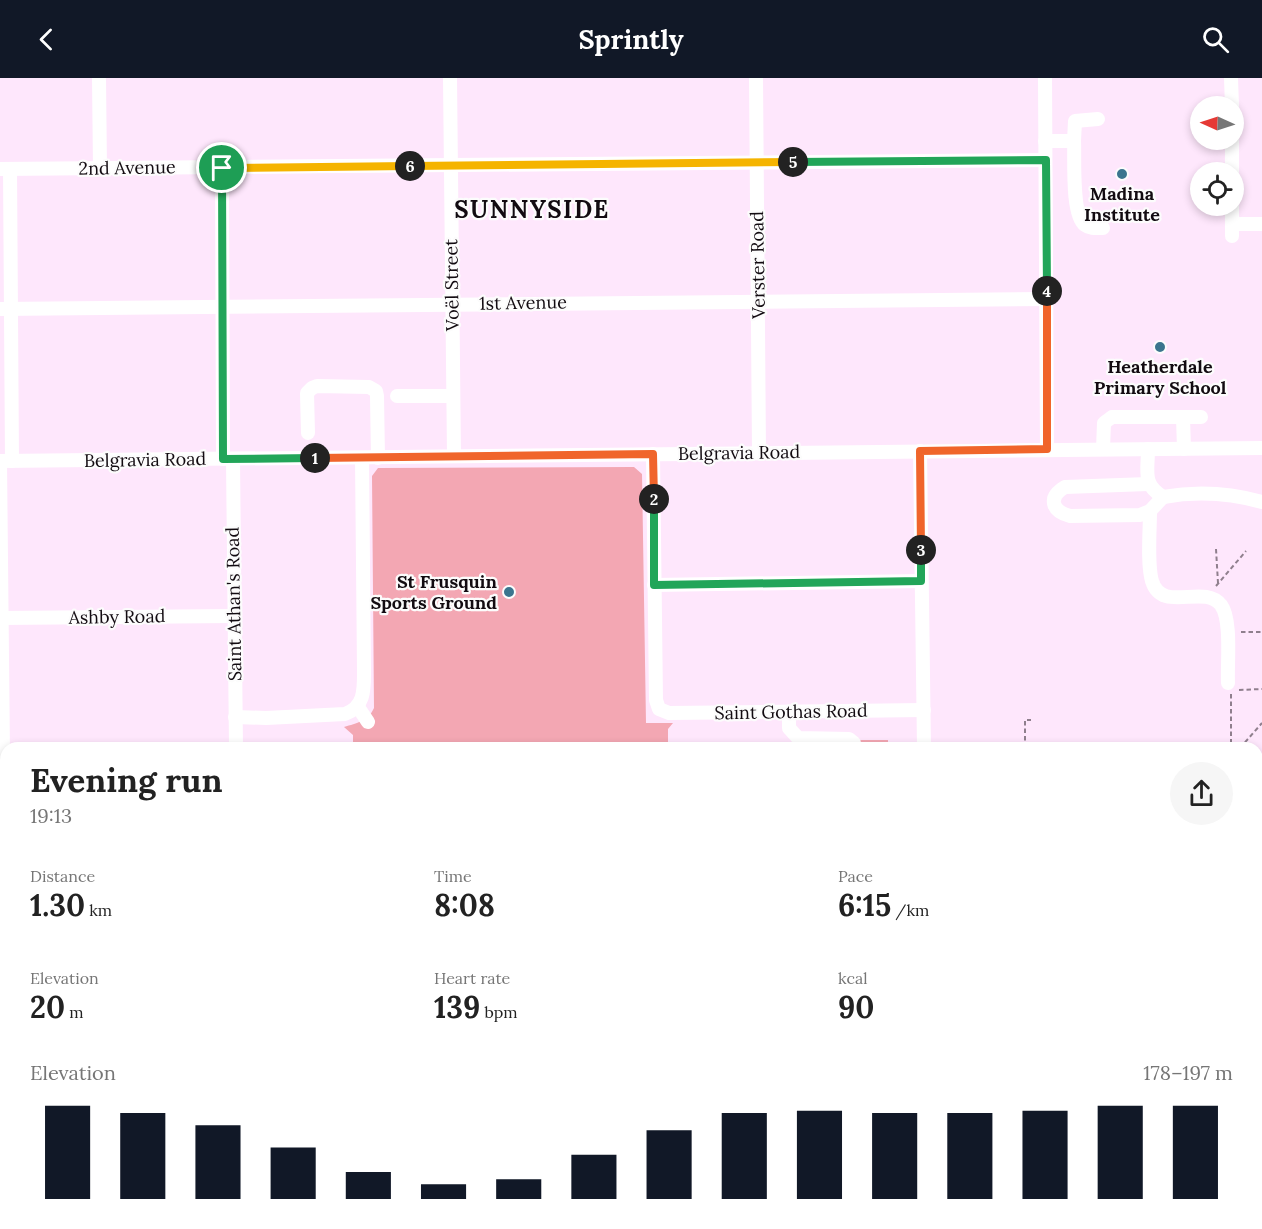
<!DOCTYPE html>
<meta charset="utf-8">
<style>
body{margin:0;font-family:Lora,serif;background:#f6f6f6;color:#222;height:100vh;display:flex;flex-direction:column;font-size:22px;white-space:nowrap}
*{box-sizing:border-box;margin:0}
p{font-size:20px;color:#767676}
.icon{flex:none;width:33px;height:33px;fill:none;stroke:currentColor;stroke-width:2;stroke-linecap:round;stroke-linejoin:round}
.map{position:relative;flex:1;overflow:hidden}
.panel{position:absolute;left:0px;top:664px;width:1263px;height:488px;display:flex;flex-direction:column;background:#fff;border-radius:18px 18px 0 0;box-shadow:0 3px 9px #0003}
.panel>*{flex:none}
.needle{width:39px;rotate:273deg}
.tools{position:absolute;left:1190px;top:18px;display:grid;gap:12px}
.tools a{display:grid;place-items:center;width:54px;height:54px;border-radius:50%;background:#fff;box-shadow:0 3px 9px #0003;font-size:30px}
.pin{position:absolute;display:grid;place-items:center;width:51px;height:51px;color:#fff;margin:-26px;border:3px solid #fff;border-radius:50%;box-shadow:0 2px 6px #0007}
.km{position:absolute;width:30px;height:30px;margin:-15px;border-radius:50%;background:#222;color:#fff;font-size:16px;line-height:30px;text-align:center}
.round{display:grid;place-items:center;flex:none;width:63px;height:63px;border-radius:32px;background:#f6f6f6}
.summary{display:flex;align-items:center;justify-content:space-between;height:102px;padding:0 30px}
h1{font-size:33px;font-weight:700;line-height:45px}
.metrics{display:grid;grid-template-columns:repeat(3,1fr);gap:9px;height:102px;padding:6px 30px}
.metrics div{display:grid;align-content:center}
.metrics b{font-size:30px;font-weight:700}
.metrics small{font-size:16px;font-weight:400}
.metrics p{font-size:16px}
.chart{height:168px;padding:12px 30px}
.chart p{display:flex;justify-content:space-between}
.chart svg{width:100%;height:108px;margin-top:6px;stroke:#111827;stroke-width:6}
header{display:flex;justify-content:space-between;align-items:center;height:78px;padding:0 30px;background:#111827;color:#fff;font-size:27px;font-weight:700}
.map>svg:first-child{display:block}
</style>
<header><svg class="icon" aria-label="back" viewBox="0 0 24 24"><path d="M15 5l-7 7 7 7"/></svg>Sprintly<svg class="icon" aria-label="search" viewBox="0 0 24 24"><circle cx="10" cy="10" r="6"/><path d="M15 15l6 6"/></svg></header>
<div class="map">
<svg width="1262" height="1151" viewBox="0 0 1262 1151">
<rect width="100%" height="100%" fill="#fee7fc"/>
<g fill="#f3a7b3">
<path d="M634,389l8,7 4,249h27l-5,6v19h-315v-13l-9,-8c13,-4 24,-6 30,-19l-2,-232 6,-8z"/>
<rect x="857" y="662" width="31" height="8"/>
<polygon points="1257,713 1257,718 1262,718 1262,774 1257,769"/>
</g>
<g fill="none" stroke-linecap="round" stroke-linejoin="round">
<g stroke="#8f7f8d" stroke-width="2" stroke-dasharray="4.5 3" stroke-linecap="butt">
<polyline points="1216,471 1218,505"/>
<polyline points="1216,508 1246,473"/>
<polyline points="1241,554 1262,554"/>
<polyline points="1239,612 1262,611"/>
<polyline points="1231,616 1231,670"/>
<polyline points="1025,670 1025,642 1031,642"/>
<polyline points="1240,670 1262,645"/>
<polyline points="1257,776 1262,781"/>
</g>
<g stroke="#fff" stroke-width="14">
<polyline points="99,0 100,91"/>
<polyline points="450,0 454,378"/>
<polyline points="756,0 759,375"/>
<polyline points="1045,0 1047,371"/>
<polyline points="1231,0 1232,28"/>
<polyline points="1232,62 1232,94"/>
<path d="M1045,63h29c1,17 -3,74 11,84 5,4 12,3 18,3"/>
<polyline points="1074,63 1075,43 1098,41"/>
<polyline points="222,89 223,381"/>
<polyline points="0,91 1045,82"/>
<polyline points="10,91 12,383"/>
<polyline points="1232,128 1232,158"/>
<polyline points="1232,146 1262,146"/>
<polyline points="0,231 1047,221"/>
<polyline points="397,318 453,318"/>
<polyline points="1183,339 1201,339"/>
<polyline points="308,355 307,315 312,310 317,308 369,309 376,313 377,318 378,380"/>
<polyline points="1103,371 1104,345 1112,339 1183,339 1184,371"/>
<path d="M1148,371c0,23 -6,35 15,48 33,-6 67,-4 99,5"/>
<polyline points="920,373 924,670"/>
<polyline points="653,376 656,622 659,631 669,635 924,632"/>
<polyline points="233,381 236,670"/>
<polyline points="0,383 1262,370"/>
<polyline points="0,383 6,972"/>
<path d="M1148,406l-83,3c-17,10 -14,24 5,29l70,-1 10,-4 13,-14"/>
<path d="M1150,433c0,19 -3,53 2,70 10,33 52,2 69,24 11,15 6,58 7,78"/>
<polyline points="654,507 921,503"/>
<polyline points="0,540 234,538"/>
<polyline points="358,629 368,644"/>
<polyline points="789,634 789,650 798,660 849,661 854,665 854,670"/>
<path d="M235,639l31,1 79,-4c20,-7 19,-25 19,-43l-2,-213"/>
<polyline points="1257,1008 1262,1008"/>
<polyline points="1257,1029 1262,1029"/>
<polyline points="0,1041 6,1041"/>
<polyline points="1257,1143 1262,1143"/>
<polyline points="238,1146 238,1151"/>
<polyline points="323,1146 323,1151"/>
<polyline points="460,1146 460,1151"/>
<polyline points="600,1146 600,1151"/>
<polyline points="1160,1146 1160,1151"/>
<polyline points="7,1151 7,1146"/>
<polyline points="1046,1151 1048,1146"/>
</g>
</g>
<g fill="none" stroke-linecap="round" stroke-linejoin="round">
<g stroke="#fff" stroke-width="12">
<polyline id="split-1" points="222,90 223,381 315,380"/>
</g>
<g stroke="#fff" stroke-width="12">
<polyline id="split-2" points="315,380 653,376 654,421"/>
</g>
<g stroke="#fff" stroke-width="12">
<polyline id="split-3" points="654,421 654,507 921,503 921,472"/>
</g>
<g stroke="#fff" stroke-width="12">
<polyline id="split-4" points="921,472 920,373 1047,371 1047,213"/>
</g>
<g stroke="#fff" stroke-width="12">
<polyline id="split-5" points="793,84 1046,82 1047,213"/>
</g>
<g stroke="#fff" stroke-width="12">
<polyline id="split-6" points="410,88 793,84"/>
</g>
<g stroke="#fff" stroke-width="12">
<polyline id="split-7" points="222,90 410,88"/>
</g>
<use href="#split-1" stroke="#22a559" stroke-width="8"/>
<use href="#split-2" stroke="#f0652b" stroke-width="8"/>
<use href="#split-3" stroke="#22a559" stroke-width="8"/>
<use href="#split-4" stroke="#f0652b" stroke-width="8"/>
<use href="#split-5" stroke="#22a559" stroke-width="8"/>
<use href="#split-6" stroke="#f5b400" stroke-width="8"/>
<use href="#split-7" stroke="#f5b400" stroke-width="8"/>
</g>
<g fill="#3b758e" stroke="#fcfcfc" stroke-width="2">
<circle cx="1122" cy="96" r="6"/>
<circle cx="1160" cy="269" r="6"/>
<circle cx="509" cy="514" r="6"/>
</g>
<g text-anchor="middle" stroke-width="4.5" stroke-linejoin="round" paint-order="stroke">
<g font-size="18" fill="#120b11" stroke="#fcfcfc">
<text transform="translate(127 90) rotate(-1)" y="6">2nd Avenue</text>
<text transform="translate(758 187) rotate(-91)" y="6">Verster Road</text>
<text transform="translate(452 207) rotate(-91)" y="6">Voël Street</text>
<text transform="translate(523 225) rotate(-1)" y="6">1st Avenue</text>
<text transform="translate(739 375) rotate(-1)" y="6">Belgravia Road</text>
<text transform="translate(145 382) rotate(-1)" y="6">Belgravia Road</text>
<text transform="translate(234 526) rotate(-91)" y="6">Saint Athan's Road</text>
<text transform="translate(117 539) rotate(-1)" y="6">Ashby Road</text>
<text transform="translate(791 634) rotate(-1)" y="6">Saint Gothas Road</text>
</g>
<g font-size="18" font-weight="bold" fill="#120b11" stroke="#fcfcfc">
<text x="1122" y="122">Madina<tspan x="1122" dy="21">Institute</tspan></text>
<text x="1160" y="295">Heatherdale<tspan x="1160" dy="21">Primary School</tspan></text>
<text x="497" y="510" text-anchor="end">St Frusquin<tspan x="497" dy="21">Sports Ground</tspan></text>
</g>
<g font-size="24" font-weight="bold" letter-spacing="1.5" fill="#120b11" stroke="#fcfcfc">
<text x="532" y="140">SUNNYSIDE</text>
</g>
</g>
</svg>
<div class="tools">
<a><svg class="needle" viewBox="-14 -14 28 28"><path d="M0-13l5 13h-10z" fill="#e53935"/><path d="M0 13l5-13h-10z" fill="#767676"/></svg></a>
<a><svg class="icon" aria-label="locate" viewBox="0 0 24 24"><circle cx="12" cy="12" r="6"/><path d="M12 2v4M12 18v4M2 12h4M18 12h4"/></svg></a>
</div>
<div class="pin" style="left:222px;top:90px;background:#1e9e55"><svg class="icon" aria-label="arrive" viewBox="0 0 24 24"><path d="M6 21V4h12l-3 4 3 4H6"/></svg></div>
<b class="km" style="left:315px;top:380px">1</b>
<b class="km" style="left:654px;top:421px">2</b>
<b class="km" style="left:921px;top:472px">3</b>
<b class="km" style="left:1047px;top:213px">4</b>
<b class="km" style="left:793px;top:84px">5</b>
<b class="km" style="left:410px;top:88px">6</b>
<section class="panel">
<div class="summary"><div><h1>Evening run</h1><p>19:13</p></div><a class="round"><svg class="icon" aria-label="share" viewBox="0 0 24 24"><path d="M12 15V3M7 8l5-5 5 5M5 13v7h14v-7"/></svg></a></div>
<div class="metrics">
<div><p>Distance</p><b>1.30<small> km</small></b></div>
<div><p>Time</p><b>8:08</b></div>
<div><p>Pace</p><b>6:15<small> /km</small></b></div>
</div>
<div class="metrics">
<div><p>Elevation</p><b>20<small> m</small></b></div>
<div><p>Heart rate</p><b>139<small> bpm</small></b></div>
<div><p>kcal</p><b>90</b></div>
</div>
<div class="chart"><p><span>Elevation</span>178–197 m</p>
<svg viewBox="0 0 160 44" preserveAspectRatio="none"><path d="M5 44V6M15 44V9M25 44V14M35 44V23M45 44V33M55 44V38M65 44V36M75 44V26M85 44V16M95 44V9M105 44V8M115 44V9M125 44V9M135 44V8M145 44V6M155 44V6"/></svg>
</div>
</section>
</div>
